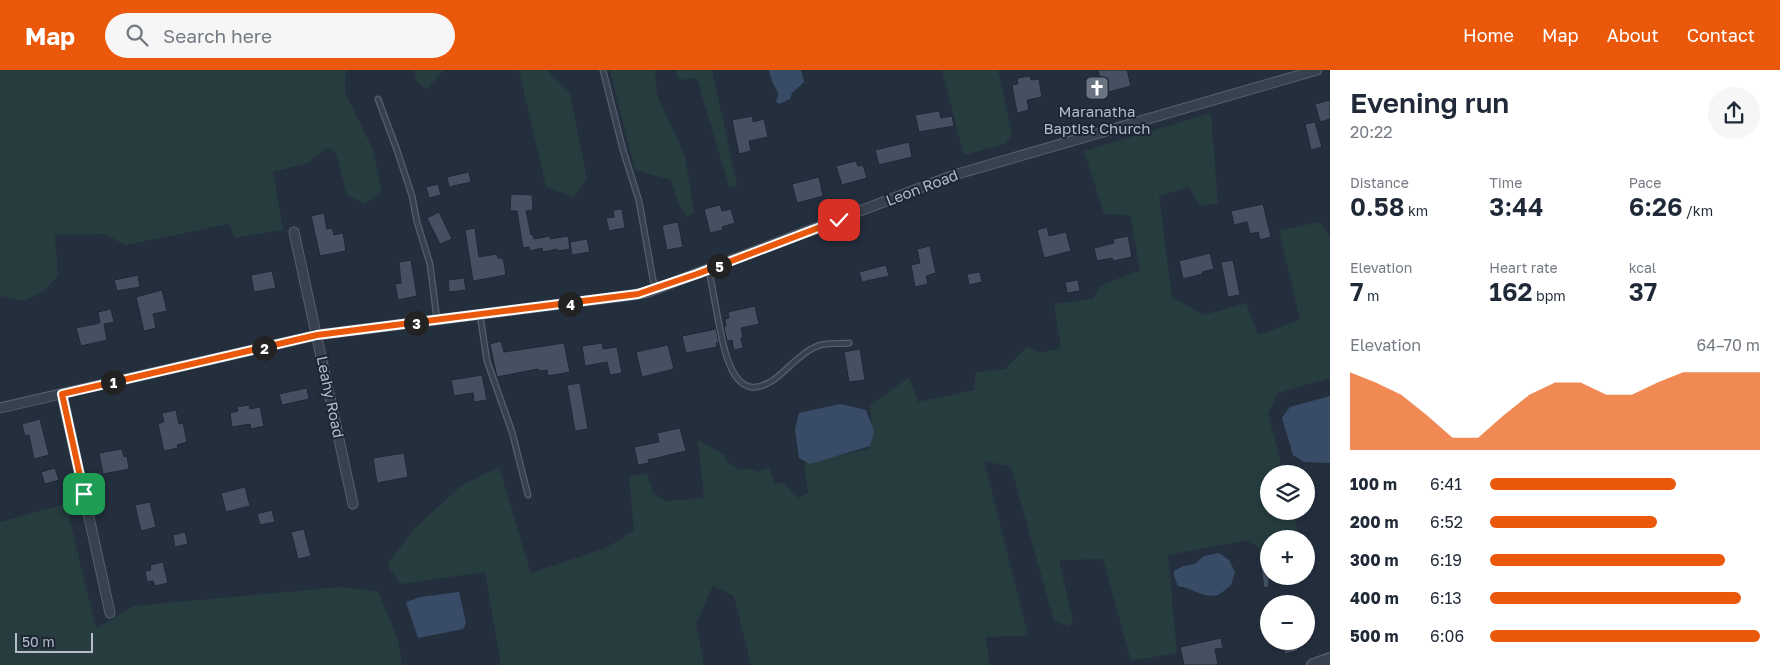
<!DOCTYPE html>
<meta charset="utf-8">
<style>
body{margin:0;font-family:"Golos Text",sans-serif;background:#f6f6f7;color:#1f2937;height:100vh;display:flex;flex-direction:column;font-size:19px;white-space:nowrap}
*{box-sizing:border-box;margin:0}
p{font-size:16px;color:#747a83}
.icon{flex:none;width:28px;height:28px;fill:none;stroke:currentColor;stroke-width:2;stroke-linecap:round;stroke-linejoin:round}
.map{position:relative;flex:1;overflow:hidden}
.drawer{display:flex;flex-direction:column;background:#fff;width:450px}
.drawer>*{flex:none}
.buttons{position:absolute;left:1260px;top:395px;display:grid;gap:10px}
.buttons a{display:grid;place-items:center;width:55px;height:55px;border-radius:50%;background:#fff;box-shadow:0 2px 8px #0003;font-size:25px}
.scale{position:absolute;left:15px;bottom:12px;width:78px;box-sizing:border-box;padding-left:5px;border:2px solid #b4bcc9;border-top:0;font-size:14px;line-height:18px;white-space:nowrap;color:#b4bcc9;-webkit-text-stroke:4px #1d2633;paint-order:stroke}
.pin{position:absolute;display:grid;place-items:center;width:42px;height:42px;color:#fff;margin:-21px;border-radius:10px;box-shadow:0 2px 8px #0006}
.km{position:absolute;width:25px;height:25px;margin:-12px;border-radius:50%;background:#222;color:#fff;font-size:14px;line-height:25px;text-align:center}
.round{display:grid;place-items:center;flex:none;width:52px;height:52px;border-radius:26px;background:#f6f6f7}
.summary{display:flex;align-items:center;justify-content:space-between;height:85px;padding:0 20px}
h1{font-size:28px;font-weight:600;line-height:38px}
.metrics{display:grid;grid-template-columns:repeat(3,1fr);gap:8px;height:85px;padding:5px 20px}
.metrics div{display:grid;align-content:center}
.metrics b{font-size:25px;font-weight:600}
.metrics small{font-size:14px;font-weight:400}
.metrics p{font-size:14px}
.chart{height:140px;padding:10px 20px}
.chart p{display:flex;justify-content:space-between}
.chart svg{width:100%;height:90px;margin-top:5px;fill:#ea580c;opacity:.7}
ul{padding:0 20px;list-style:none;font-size:16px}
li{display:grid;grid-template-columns:80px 60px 1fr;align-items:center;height:38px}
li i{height:12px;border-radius:6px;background:#ea580c}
header{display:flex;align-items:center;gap:30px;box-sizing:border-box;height:70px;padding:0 25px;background:#ea580c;color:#fff}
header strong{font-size:24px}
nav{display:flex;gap:28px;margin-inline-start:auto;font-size:18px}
.search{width:350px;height:45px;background:#f6f6f7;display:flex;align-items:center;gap:12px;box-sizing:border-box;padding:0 18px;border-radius:28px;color:#747a83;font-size:19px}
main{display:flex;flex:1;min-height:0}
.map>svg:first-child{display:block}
</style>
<header>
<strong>Map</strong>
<div class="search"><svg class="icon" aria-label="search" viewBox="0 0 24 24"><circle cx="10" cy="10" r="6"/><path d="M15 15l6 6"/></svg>Search here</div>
<nav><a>Home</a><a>Map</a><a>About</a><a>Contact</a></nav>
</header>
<main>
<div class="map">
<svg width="1330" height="595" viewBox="0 0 1330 595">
<rect width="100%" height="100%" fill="#242f3e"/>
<g fill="#263c3f">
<polygon points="0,0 346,0 345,22 373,80 382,121 365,134 347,125 336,83 328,77 308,93 273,102 283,160 235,168 229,154 125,175 105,164 55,165 58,206 43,221 24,231 0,226"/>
<polygon points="414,0 444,0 426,20 417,12"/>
<polygon points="519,0 549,0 550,4 570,23 587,109 573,127 546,117"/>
<polygon points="610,0 655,0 657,25 685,86 694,142 687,147 679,136 671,110 635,100"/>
<polygon points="676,0 712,0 737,115 729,117 697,8 679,10"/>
<polygon points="942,0 998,0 1012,64 1005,74 964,85"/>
<polygon points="1211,43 1218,133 1200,136 1189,117 1159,126 1172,227 1204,245 1246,233 1258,265 1300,250 1279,160 1321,152 1330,167 1330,308 1278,323 1268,344 1284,404 1269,404 1269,441 1293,441 1300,469 1269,469 1269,482 1265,483 1249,470 1168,485 1177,583 1131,591 1103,489 1059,490 1073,550 1069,556 1054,551 1011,397 984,391 1028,566 985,567 990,595 751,595 734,526 713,516 696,554 704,595 501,595 485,502 401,514 387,495 415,458 461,416 499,397 531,503 606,478 634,460 629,406 647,404 653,423 665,431 704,428 698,370 724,385 727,392 739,400 750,398 757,402 769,397 774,413 783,413 799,428 808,423 804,393 869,379 872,359 870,336 909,307 918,332 974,320 976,302 1005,299 1027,277 1040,283 1061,278 1054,234 1093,229 1100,216 1140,200 1130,145 1104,144 1084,81"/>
<polygon points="66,434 96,559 133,536 340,517 378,521 398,570 402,595 0,595 0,452"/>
</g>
<g fill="#394c67">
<path d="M769,0h32l3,12 -12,11 -2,6 -11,5 -3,-3c5,-8 0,-11 -3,-18 -2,-4 -3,-9 -4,-13z"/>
<polygon points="1330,326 1330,393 1304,392 1293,385 1282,348 1290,337"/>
<polygon points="841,334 866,340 874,361 870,376 810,394 799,388 795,359 799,343"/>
<path d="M1219,483l10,7 6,12 -4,13c-4,3 -9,8 -13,10 -14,4 -27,-8 -40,-9l-4,-10v-5l9,-5 12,-2 9,-8z"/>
<polygon points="459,522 466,553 463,559 418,568 406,532 420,527"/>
</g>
<g fill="#455162" stroke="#1f2835">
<polygon points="1098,0 1127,0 1131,16 1104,23"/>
<polygon points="1030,6 1031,10 1039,9 1042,27 1027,30 1029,40 1017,43 1012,15 1018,14 1017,8"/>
<polygon points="1330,30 1330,49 1320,52 1315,34"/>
<polygon points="939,41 941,48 952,46 954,56 919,62 915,45"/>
<polygon points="752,46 753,52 764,49 768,67 749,71 751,81 739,84 732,50"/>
<polygon points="1315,52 1322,77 1311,80 1305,54"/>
<polygon points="909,72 912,87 879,95 875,80"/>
<polygon points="856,91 858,96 863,95 867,108 842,115 836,96"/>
<polygon points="469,102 471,112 449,117 447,107"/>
<polygon points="819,107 823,126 797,133 792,114"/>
<polygon points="438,114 441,125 429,128 426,117"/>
<polygon points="511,124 532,125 533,140 526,141 531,165 533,165 534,169 550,166 550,169 568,166 570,179 557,181 557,179 543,182 542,178 530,181 529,177 523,178 517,141 510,141"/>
<polygon points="1263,134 1271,167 1260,170 1258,162 1250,164 1247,152 1234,155 1231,141"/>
<polygon points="720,135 722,141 731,139 735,153 722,157 723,160 710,163 704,139"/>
<polygon points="622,139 625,158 609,161 606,148 614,147 613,140"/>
<polygon points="439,142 452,169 440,174 427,148"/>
<polygon points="324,143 327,159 332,158 334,165 343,163 346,181 320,186 311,146"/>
<polygon points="678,152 683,177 667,180 662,155"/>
<polygon points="1047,157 1049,166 1066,162 1071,181 1044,188 1037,160"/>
<polygon points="475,158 479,187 497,184 498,188 503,188 506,205 473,211 465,160"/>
<polygon points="1128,166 1132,187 1113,191 1112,188 1097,191 1094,178 1114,173 1113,169"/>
<polygon points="587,169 590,182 572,185 570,172"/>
<polygon points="930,176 936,203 926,206 928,214 915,217 911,195 920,193 917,179"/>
<polygon points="1210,183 1214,199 1202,202 1203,204 1183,209 1179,191"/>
<polygon points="411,190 417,226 398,230 395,214 401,213 399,192"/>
<polygon points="1233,190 1240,225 1228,227 1221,192"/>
<polygon points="886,195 889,206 862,212 859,202"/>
<polygon points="272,201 276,218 254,222 251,205"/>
<polygon points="980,202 982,212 969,215 967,204"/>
<polygon points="138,205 140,217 117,221 114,210"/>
<polygon points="464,208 466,220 449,222 448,210"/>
<polygon points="1078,210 1080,221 1067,223 1065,212"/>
<polygon points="162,220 167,241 153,244 156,258 144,261 136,227"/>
<polygon points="755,236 759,254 741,258 743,267 741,268 743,278 734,280 732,270 727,271 724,257 726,256 725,249 729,248 728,242"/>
<polygon points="111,239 114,252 104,254 107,270 81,276 76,258 100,253 98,242"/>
<polygon points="716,259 719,273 716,273 717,277 686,283 682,266"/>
<polygon points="501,271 504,282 564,273 570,302 548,306 547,300 539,301 538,299 497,307 490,274"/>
<polygon points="602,273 603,279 617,277 622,303 610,305 607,292 585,296 582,276"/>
<polygon points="668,275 674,299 642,307 636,282"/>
<polygon points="860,279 865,310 849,312 844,282"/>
<polygon points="482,305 487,330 474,332 473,323 454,326 451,310"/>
<polygon points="580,313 588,359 575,361 567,315"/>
<polygon points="307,318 309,329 282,335 279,324"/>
<polygon points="249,335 250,339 260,337 264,356 251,359 250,354 232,357 230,343 238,341 237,337"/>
<polygon points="176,340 179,354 183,353 187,372 177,375 178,378 164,381 158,354 164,352 162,343"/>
<polygon points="40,349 49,385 34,389 29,365 25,366 22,354"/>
<polygon points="680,358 686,381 648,390 649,393 638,395 634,377 659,372 657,363"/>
<polygon points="122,379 124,387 127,386 129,399 103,404 99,383"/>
<polygon points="404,383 408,407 377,413 373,388"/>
<polygon points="55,398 59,410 45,414 41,402"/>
<polygon points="245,417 250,436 226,442 221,423"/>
<polygon points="150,432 156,457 141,461 135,435"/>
<polygon points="272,440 275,452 260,455 257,444"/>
<polygon points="304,459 311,486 298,489 291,462"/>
<polygon points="185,462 188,474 175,477 173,465"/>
<polygon points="1269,490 1269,517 1264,518 1260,491"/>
<polygon points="163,492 168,513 155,516 153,511 147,512 145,501 151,500 150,495"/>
<polygon points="1221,568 1223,578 1215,579 1218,595 1184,595 1180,577"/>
<polygon points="1281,571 1295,571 1298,581 1285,584"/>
</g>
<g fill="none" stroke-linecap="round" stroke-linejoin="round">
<g stroke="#565f6c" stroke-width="7">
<g id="service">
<polyline points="603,0 623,80 639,131 653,210 657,219"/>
<polyline points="378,29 397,80 412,126 417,152 430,194 437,250"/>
<path d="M709,200c3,16 6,32 9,49 6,28 14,92 58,59 13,-10 32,-33 50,-34 7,-1 15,0 23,-1"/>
<polyline points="480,245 487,291 512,362 528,425"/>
</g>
</g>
<g stroke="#565f6c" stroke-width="11">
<g id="minor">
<polyline points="294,162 353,434"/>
<polyline points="62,324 110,543"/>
<polyline points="0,338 317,265 632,225 648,222 954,105 1317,0"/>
</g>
</g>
<g stroke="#565f6c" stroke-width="14">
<polyline id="tertiary" points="1313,595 1330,589"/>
</g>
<use href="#service" stroke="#38414e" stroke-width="4.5"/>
<use href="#minor" stroke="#38414e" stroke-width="9"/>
<use href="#tertiary" stroke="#38414e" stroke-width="11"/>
</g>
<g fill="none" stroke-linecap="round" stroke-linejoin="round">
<g stroke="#fff" stroke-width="10">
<polyline id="route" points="84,424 62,324 317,265 638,224 697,204 839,150"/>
</g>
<use href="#route" stroke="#ea580c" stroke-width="6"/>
</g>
<defs>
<g id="church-square" transform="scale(1.25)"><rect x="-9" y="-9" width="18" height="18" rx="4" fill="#6b7280" stroke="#1d2633"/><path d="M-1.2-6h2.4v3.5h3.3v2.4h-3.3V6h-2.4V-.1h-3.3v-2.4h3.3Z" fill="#fff"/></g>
</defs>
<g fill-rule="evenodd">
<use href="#church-square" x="1097" y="18"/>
</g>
<g text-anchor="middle" stroke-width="4" stroke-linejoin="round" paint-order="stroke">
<g font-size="15" fill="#b4bcc9" stroke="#1d2633">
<text x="1097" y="47">Maranatha<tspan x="1097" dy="17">Baptist Church</tspan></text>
</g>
<g font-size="15" fill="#b4bcc9" stroke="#1d2633">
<text transform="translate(922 118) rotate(-21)" y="5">Leon Road</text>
<text transform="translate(330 327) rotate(78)" y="5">Leahy Road</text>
</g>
</g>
</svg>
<div class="buttons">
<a><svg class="icon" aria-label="layers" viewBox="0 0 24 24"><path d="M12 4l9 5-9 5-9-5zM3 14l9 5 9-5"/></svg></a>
<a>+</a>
<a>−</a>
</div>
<div class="scale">50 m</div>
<div class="pin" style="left:84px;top:424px;background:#1e9e55"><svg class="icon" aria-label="arrive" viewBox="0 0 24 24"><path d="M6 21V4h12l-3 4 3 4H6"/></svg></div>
<div class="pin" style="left:839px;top:150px;background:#d93025"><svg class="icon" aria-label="check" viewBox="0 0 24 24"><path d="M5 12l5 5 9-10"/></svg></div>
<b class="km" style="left:113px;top:312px">1</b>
<b class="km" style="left:264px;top:278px">2</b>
<b class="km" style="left:416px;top:253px">3</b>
<b class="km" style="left:570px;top:234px">4</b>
<b class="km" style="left:719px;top:196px">5</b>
</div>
<section class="drawer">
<div class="summary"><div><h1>Evening run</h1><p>20:22</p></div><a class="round"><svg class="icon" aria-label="share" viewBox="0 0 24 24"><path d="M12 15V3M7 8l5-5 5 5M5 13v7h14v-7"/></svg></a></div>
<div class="metrics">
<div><p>Distance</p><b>0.58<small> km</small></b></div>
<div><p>Time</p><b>3:44</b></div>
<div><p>Pace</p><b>6:26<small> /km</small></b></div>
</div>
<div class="metrics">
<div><p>Elevation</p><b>7<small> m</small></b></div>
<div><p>Heart rate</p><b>162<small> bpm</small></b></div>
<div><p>kcal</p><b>37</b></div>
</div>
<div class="chart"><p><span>Elevation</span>64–70 m</p>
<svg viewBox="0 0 160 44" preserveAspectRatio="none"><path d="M0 44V6L10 11L20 17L30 27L40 38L50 38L60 27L70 17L80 11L90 11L100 17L110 17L120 11L130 6L140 6L150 6L160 6V44z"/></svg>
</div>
<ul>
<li><b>100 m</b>6:41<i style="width:69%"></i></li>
<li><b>200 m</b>6:52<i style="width:62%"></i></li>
<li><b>300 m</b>6:19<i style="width:87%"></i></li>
<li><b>400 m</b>6:13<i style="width:93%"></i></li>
<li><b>500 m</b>6:06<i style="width:100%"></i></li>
</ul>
</section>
</main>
